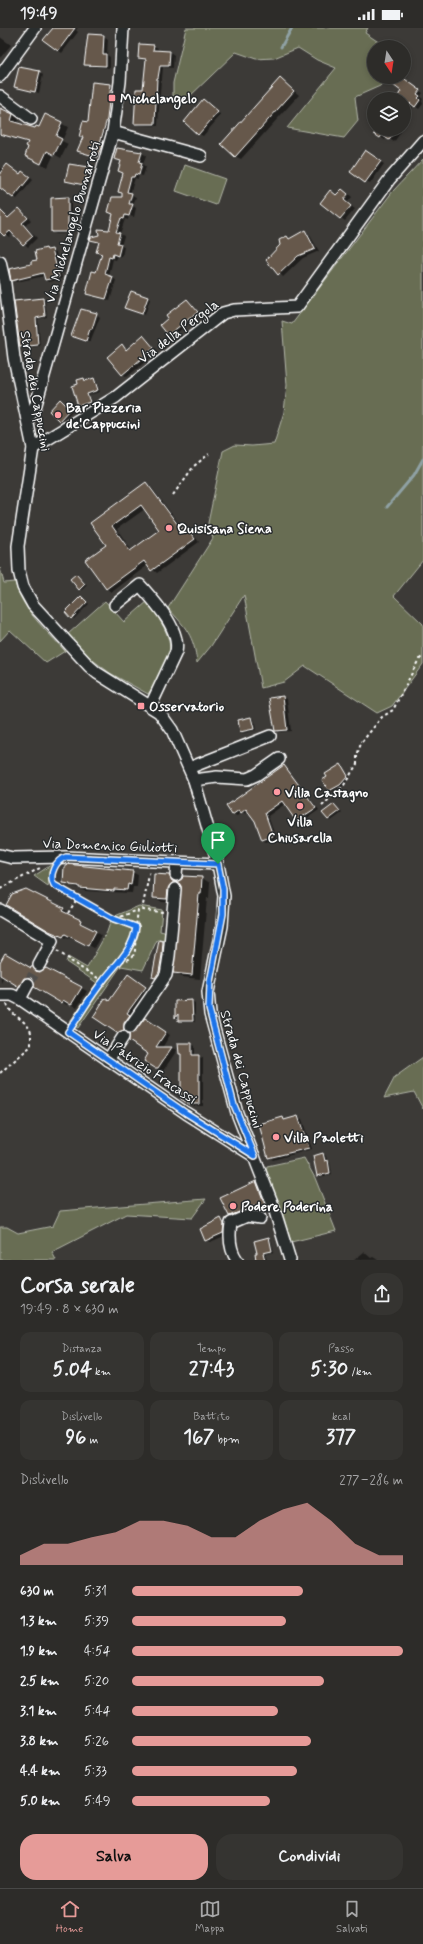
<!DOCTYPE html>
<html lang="it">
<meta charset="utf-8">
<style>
body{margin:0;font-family:Mynerve,sans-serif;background:#353431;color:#f1f3f6;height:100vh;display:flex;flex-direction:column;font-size:15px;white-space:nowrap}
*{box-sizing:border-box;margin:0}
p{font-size:13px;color:#a7a7a8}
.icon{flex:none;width:22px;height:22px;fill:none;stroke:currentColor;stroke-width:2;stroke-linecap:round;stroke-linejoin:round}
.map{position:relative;height:1232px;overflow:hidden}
.side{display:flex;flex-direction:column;background:#2d2c29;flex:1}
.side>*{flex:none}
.needle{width:26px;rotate:168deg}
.buttons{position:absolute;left:367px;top:12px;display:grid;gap:8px}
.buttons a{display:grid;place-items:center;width:44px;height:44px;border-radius:50%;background:#2d2c29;box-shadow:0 2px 6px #0003,0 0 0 1px #484846;font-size:20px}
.pin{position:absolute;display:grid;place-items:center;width:34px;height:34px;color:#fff;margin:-41px -17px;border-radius:50% 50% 50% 0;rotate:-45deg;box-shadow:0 0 4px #0007}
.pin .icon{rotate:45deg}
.round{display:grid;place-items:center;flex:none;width:42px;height:42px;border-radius:16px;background:#353431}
.summary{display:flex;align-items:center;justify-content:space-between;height:68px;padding:0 20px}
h1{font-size:22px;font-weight:700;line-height:30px}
.figures{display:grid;grid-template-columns:repeat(3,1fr);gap:6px;height:68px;padding:4px 20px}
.figures div{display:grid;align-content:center;border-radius:10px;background:#353431;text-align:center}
.figures b{font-size:20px;font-weight:700}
.figures small{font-size:11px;font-weight:400}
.figures p{font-size:11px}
.chart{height:112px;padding:8px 20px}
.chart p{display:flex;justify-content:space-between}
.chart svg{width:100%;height:72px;margin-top:4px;fill:#e69b98;opacity:.7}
.button{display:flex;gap:8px;margin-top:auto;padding:8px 20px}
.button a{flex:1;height:46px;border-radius:16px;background:#e69b98;color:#111;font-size:16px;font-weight:700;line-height:46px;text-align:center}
.button a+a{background:#353431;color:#f1f3f6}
ul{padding:0 20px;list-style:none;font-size:13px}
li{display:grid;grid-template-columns:64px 48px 1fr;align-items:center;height:30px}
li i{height:10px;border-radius:5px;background:#e69b98}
.status{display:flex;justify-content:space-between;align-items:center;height:28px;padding:0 20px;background:#2d2c29;direction:ltr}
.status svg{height:11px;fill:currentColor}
.tabs{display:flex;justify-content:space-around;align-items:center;height:56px;border-top:1px solid #484846;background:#2d2c29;font-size:11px;color:#a7a7a8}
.tabs a{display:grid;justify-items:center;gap:2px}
.tabs .current{color:#e69b98}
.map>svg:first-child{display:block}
</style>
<div class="status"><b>19:49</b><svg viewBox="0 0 49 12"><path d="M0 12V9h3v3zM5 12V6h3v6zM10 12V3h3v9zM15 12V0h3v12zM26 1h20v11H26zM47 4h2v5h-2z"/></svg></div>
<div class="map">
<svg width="423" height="1232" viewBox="0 0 423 1232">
<rect width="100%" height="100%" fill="#3c3a37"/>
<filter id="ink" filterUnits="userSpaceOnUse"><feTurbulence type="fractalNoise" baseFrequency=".025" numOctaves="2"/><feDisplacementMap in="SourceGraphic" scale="8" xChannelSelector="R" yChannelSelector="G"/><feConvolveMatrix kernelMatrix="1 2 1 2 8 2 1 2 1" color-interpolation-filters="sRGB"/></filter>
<g filter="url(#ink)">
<g fill="#676d53" stroke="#b3b6a9">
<polygon points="186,0 368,0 365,5 386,19 374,19 374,49 387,49 380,58 355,69 358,93 344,110 287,100 336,40 317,32 298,20 274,30 256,31 236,24 187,71 173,68 173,55"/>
<path d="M423,131v401l-29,36 29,28v40l-31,42 -15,7 -72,-47 -21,16 -23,6 -17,-93 -33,51 -14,17c-3,-28 -11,-35 -29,-55l45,-70 -5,-15 15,-72 12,-6 17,1 22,-2 10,-32 3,-27 -5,-64 10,3 101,-133z"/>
<polygon points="185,137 225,151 216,177 176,163"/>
<path d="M0,540l4,15 11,-1c7,28 31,48 50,69l-19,12 -36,-33 -10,11z"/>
<path d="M105,573l19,21 24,-21c28,43 30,51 0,93l-38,-21 -20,-15 -22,-24z"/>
<polygon points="54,835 48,858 34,848"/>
<polygon points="139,878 162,882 160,903 168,905 166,913 157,912 143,942 121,938 78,1000 69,995 97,955 66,934 68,929 87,940 107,904 111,892 115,888"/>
<polygon points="423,1029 423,1081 414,1064 384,1070 395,1049"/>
<polygon points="304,1130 315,1150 336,1203 291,1214 266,1143 267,1138"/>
<polygon points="206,1171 192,1190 126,1186 52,1224 56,1232 0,1232 0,1199 7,1199 18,1205 53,1198 60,1183"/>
</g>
<g fill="#0007" fill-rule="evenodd">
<polygon points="54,0 78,0 76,2 78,4 62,25 58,22"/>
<polygon points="104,8 108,11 107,27 110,29 110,40 89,38 85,36"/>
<polygon points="0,9 11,17 0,30"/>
<polygon points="154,18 158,20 157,23 170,24 174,27 173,40 163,39 162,51 161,51 158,98 139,97 135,95 144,62 147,32 139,29"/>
<polygon points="39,44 43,47 39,65 15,58"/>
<polygon points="400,49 423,65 420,69 423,71 422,73 423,76 419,81 414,77 404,91 404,71 397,71 403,63"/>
<polygon points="280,51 299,67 241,131 235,128"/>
<polygon points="110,57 115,60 106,118 101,130 79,123 84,110 80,108"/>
<polygon points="207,75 221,87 203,108 199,106"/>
<polygon points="0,81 7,83 19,91 17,96 35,101 39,100 45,87 68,99 62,113 68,116 61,130 54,126 48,139 33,132 28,115 1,105"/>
<polygon points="379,101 397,101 401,104 394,114 387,109 385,112 376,106"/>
<polygon points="128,121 146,127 143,137 146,139 143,148 139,147 138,151 135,150 130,166 136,169 133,178 136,180 134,189 129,188 128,192 125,191 120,206 124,208 121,218 124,219 122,229 118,228 116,232 113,231 109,249 116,252 110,273 87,265 97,245 102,226 97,224 100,215 91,211 109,203 113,186 109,184 123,170 123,166 119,164 124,146 122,134 115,131"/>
<polygon points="369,126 384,136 370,156 351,144"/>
<polygon points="0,140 3,142 20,147 26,146 33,152 17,171 0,158"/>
<polygon points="87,140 90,142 86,158 66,153"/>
<polygon points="346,164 352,169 347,175 355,181 345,193 321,175"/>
<polygon points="67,170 71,173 72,206 56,206 52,204"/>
<polygon points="19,181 31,192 25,198 37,210 28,219 13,205 9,209 0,202 0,189 3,186 9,191"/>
<polygon points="305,204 309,206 319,223 303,230 283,249 267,232 287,209 291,211"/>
<polygon points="46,221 56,224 62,251 49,254 45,252 45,248 16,254 12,252 38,233"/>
<polygon points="131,264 150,271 145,287 128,281"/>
<polygon points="42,271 45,272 47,289 38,291 40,318 23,320 21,318"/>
<polygon points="188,272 201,286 173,308 169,306"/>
<polygon points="96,286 100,289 90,314 72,308 76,293"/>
<polygon points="143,308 158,323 127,349 123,346 122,317 127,322"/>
<polygon points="84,351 87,353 94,351 96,353 100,364 89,367 92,375 82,378 79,377 79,357"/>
<polygon points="62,374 72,383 62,393 60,392"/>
<path d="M146,456l5,3 32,42 2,-2 5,3 9,12 -42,31 -9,-8 -36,27 -5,-3 -21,-28 21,-16 -15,-21zM145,481l16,21 -29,21 -15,-22z"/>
<polygon points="77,547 87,557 82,562 79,561"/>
<polygon points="83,571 89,576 74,591 72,590"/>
<polygon points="283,669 287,671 291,703 279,704 274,701 271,671"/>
<polygon points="251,690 254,691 256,702 244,705 241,703"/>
<polygon points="284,738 287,741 319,782 300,795 296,792 285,776 268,788 276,810 266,814 263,812 256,793 249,784 246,786 242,784 237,788 233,786"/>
<polygon points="341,738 350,749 343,758 332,764 329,763"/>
<polygon points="334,777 342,785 331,793 328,792"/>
<polygon points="132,844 138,847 137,859 133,859 132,865 85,863 64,854"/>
<polygon points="169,848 178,854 202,850 210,855 209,870 207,870 200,951 182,949 174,944 182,859 176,865 175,875 162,874 154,869"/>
<polygon points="7,877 63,881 69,884 68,886 101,907 94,920 71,908 69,911 56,906"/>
<polygon points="160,913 164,914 160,945 157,950 153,948"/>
<polygon points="0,932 31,942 33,940 40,945 46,942 87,963 77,980 69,975 67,977 35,958 35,952 30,953 25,961 4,949 1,955"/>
<polygon points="134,951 150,962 129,998 129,1005 123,1007 118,1004 110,974"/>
<polygon points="192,973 195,975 195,994 179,993 176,989 176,974"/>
<polygon points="150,994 170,1007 162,1020 172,1020 177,1022 163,1043 155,1040 150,1026"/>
<polygon points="191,1016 195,1018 195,1028 203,1030 203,1078 194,1078 182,1070 182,1026"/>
<polygon points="298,1089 302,1091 312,1121 273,1132 269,1129 283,1090 287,1092"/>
<polygon points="323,1126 326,1128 327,1134 330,1135 332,1146 320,1149 318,1147"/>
<polygon points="256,1155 260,1157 271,1184 268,1186 262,1184 258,1181 233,1190 229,1188"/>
<polygon points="221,1191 225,1193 227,1199 227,1207 210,1214 206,1212"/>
<polygon points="269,1210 271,1212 274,1224 265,1226 267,1232 258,1232 255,1214"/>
<polygon points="364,1224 371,1230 373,1229 378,1232 354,1232"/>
</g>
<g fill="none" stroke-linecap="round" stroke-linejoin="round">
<g stroke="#8fa1a4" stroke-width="3">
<polyline points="281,19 292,0"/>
<polyline points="387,479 414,447 423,431"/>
</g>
</g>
<g fill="#66594c" stroke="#fff" fill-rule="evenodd">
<polygon points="53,0 75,0 58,23 43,12"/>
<polygon points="88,6 104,7 103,26 106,26 106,38 84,37"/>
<polygon points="139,16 154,17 153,22 170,23 169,38 160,38 158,50 157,50 155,96 134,96 136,61 143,61 146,31 138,30"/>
<polygon points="19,39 40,43 35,64 14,59"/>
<polygon points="399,49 402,49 420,62 417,66 420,68 418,70 420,72 415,79 410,75 404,83 404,71 396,71 401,63 393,57"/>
<polygon points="280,50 294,63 235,129 221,116"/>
<polygon points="92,54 111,56 107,91 100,115 103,115 97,129 77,123 83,109 79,109 83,93 88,94"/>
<polygon points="203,71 218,84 198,107 184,94"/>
<polygon points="0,80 13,86 11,93 35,100 36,98 39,99 45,86 62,94 56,108 62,111 54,127 47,123 41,136 25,128 28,119 26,118 28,114 0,106"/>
<polygon points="374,101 398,101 389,112 382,107 380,110 374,106 376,103"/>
<polygon points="117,120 142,124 139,134 142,135 139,147 135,146 134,149 131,149 127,164 132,165 129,176 133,176 129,188 125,187 124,191 121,190 116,204 120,205 117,215 121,216 118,228 113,226 112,230 109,229 105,246 113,249 106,271 86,266 92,243 96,244 102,226 96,224 99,214 90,212 91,209 99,207 98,201 109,202 113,186 108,184 112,169 122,169 122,165 118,164 123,145 118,143 121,133 114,131"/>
<polygon points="365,122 381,133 365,155 350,144"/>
<polygon points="7,136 20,146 22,143 30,149 13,170 0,160 0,145"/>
<polygon points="69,136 88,139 84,157 65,153"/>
<polygon points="342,161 348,166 344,172 351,178 340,191 320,175 330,162 336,167"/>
<polygon points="68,169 68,204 51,204 51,170"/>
<polygon points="19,180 28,190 22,195 33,208 23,217 10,203 4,208 0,204 0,182 8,190"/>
<polygon points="305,202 315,221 298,228 278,247 266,232 280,217 279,212 287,208 289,211"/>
<polygon points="46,220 47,222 52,221 59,249 45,252 43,245 11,253 9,241 31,236 31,233 37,232 35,223"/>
<polygon points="131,263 148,269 142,286 124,280"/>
<polygon points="43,270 45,288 36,290 38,317 20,319 14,273"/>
<polygon points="187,271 198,284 168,307 160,297 168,290 166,287"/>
<polygon points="81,281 97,285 92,301 90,301 86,313 71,308"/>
<polygon points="143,307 154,320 122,347 107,329 122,316 126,322"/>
<polygon points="84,350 85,353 94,350 98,362 87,366 90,374 78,378 72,358 78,356 77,352"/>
<polygon points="60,371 70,381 59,393 49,383"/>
<path d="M146,454l35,47 4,-3 10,13 -44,32 -7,-10 -38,28 -21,-29 21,-15 -16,-22zM141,477l18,25 -29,21 -18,-25z"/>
<polygon points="76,546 85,556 79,562 70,551"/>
<polygon points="81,568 87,574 71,591 65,584"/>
<polygon points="283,668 287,702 275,703 269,670"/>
<polygon points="251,689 254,701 240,704 238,692"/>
<polygon points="341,736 348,748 340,757 329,763 322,752 327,749 325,746"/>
<polygon points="284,737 316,780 296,793 282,773 265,785 273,808 262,812 255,793 246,781 241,785 239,782 232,787 226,778"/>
<polygon points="334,776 340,783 328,792 322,785"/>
<polygon points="66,836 133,843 131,857 128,856 127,862 114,861 114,863 79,860 79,858 70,857 70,856 63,855 64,839 66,839"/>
<polygon points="154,846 169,847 172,853 176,854 182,851 183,848 202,849 201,866 199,866 192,947 173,945 181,858 179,855 172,855 168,860 167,871 153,870"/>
<polygon points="26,861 64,880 62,883 81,892 80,895 96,903 88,918 65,906 63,909 49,903 6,877 12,866"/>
<polygon points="159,912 163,913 162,927 159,944 155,950 152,949"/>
<polygon points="5,925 31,940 32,938 36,943 40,944 46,940 82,959 71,977 63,972 61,975 34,959 34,953 31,950 24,950 19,959 0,947 0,934"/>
<polygon points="128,946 146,959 127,985 130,987 124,995 124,1002 117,1005 93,989 105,970 109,973"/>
<polygon points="192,972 193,993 178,993 178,986 175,990 175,973"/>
<polygon points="145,990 166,1004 156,1019 172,1019 158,1040 155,1040 144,1033 148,1026 129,1013 129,1006 135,1003"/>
<polygon points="178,1015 192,1015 192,1027 199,1027 199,1076 189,1076 181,1071 181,1026 179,1026"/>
<polygon points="298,1088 309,1120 268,1130 259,1096 283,1089 284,1092"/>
<polygon points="323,1125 325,1133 328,1132 330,1145 317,1148 313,1128"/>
<polygon points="256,1153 267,1182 263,1184 257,1182 255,1178 229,1188 220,1170"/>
<polygon points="221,1190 224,1196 223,1205 205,1213 200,1201"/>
<polygon points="269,1209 272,1223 263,1225 265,1232 256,1232 255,1225 257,1225 254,1213"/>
</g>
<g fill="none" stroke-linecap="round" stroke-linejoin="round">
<polyline stroke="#504e4b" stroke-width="11" stroke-dasharray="11 5.5" stroke-linecap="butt" points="28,956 39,937"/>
<g stroke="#fff" stroke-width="14">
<g id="minor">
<polyline points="0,48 35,0"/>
<polyline points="0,68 31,91"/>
<polyline points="113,104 201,128"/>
<polyline points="0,234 5,256 14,330 33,420 18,518 19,543 23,559 33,577 89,638 97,645 159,684 172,702 194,752 218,836 224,868 222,898 208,964 210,986 237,1085 273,1177 290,1232"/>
<polyline points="27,390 31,386 36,376 113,104 120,54 123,0"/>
<polyline points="33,420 116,369 223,285 234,282 297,279 389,152 423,113"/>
<path d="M115,577l25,-20c14,16 41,44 36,67l-25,53"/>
<polyline points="189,740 270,708"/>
<polyline points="194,752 217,749 247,751 256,747 279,731"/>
<polyline points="0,827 13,830 66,829 218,836"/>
<polyline points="176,847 177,834"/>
<polyline points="0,882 52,913 39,937"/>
<polyline points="0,967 12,967 20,971 186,1085 254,1128"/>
<polyline points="20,971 28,956"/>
<polyline points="130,999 166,947 169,928 175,861"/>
<polyline points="108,1032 123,1009"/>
<path d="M237,1232c-8,-11 -8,-24 -6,-37l16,-7 13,2"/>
</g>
</g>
<g stroke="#fff" stroke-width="2" stroke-dasharray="3 3" stroke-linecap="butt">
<polyline points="173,467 194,438 209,426"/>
<polyline points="322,778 344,757 357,736 357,728 361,715 382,689 393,682 417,635 423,627"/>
<polyline points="55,839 51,851 53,857 114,891 135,899"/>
<polyline points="0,861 40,840"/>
<polyline points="142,882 163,884"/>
<polyline points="68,885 77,871"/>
<polyline points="115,891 138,882"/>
<polyline points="57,923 69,931 68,932 103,953"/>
<path d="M121,933c17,-2 14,-11 14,-26"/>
<polyline points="73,997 103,953 120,933 129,919 135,906 138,882 142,882 150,842"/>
<path d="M0,1045l31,-27c0,-4 0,-9 0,-13 -3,-13 -21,-17 -24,-29"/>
</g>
<use href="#minor" stroke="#2a2d2e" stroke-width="11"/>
</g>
</g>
<g fill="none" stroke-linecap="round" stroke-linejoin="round" filter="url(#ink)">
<g stroke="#fff" stroke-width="8">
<path id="route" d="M66,829l152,7 5,25v25l-13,68 -1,27 25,96 21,51 -69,-43 -118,-81c12,-17 22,-35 35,-51 13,-17 30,-31 33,-54l-22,-8 -60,-34c-6,-10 2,-25 12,-28z"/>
</g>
<use href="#route" stroke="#1a73e8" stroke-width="5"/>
</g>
<g fill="#ff9aa2" stroke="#2a2d2e" stroke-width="1.5">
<rect x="108" y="66" width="8" height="8" rx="2"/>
<circle cx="58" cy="387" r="4"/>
<circle cx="169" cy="500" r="4"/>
<rect x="137" y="674" width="8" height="8" rx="2"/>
<circle cx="277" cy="764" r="4"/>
<circle cx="300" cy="778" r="4"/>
<circle cx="276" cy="1109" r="4"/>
<circle cx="233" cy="1178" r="4"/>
</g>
<g text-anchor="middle" stroke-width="3" stroke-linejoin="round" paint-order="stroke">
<g font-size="14" font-weight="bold" fill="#fff" stroke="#2a2d2e" text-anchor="start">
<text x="120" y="75">Michelangelo</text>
<text x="66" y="384">Bar Pizzeria<tspan x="66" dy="16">de'Cappuccini</tspan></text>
<text x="177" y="505">Quisisana Siena</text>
<text x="149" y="683">Osservatorio</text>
<text x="285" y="769">Villa Castagno</text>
<text x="300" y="798" text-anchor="middle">Villa<tspan x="300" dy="16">Chiusarella</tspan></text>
<text x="284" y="1114">Villa Paoletti</text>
<text x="241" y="1183">Podere Poderina</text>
</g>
<g font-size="14" fill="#fff" stroke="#2a2d2e">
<text transform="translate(72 194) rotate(-74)" y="5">Via Michelangelo Buonarroti</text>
<text transform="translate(178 303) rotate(-37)" y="5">Via della Pergola</text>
<text transform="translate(36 363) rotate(80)" y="5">Strada dei Cappuccini</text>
<text transform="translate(110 817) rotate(2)" y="5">Via Domenico Giuliotti</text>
<text transform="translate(145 1038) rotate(34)" y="5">Via Patrizio Fracassi</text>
<text transform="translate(242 1041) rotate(74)" y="5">Strada dei Cappuccini</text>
</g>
</g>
</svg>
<div class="buttons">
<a><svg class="needle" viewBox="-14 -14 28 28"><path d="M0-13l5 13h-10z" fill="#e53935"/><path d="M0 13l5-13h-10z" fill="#a7a7a8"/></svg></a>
<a><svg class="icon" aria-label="layers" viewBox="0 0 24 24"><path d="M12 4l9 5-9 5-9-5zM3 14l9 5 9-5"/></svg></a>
</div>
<div class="pin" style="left:218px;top:836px;background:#1e9e55"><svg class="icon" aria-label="arrive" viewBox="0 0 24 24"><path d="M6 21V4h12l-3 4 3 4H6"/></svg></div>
</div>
<section class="side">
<div class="summary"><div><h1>Corsa serale</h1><p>19:49 · 8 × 630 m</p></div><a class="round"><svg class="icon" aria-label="share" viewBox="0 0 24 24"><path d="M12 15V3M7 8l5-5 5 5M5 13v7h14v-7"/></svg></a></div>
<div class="figures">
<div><p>Distanza</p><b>5.04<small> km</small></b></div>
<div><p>Tempo</p><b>27:43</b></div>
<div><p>Passo</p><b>5:30<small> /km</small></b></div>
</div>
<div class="figures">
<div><p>Dislivello</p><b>96<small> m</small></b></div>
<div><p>Battito</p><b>167<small> bpm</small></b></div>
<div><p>kcal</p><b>377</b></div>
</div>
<div class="chart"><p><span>Dislivello</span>277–286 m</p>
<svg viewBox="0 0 160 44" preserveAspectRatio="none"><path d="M0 44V38L10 31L20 31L30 27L40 24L50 17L60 17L70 20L80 27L90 27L100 17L110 10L120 6L130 17L140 31L150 38L160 38V44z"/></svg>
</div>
<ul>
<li><b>630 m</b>5:31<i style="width:63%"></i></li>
<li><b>1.3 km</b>5:39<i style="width:57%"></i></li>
<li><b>1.9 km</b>4:54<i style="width:100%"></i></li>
<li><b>2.5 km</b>5:20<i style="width:71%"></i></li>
<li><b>3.1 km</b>5:44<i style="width:54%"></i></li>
<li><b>3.8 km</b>5:26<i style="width:66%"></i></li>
<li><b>4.4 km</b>5:33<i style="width:61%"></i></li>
<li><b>5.0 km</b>5:49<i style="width:51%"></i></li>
</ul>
<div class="button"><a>Salva</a><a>Condividi</a></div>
</section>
<nav class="tabs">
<a class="current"><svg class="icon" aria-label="home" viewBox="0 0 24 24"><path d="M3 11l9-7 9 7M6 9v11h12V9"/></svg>Home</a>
<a><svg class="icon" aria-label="map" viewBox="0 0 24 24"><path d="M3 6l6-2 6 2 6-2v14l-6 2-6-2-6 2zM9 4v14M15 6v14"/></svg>Mappa</a>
<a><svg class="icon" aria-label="saved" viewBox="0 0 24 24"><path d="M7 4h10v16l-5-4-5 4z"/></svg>Salvati</a>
</nav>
